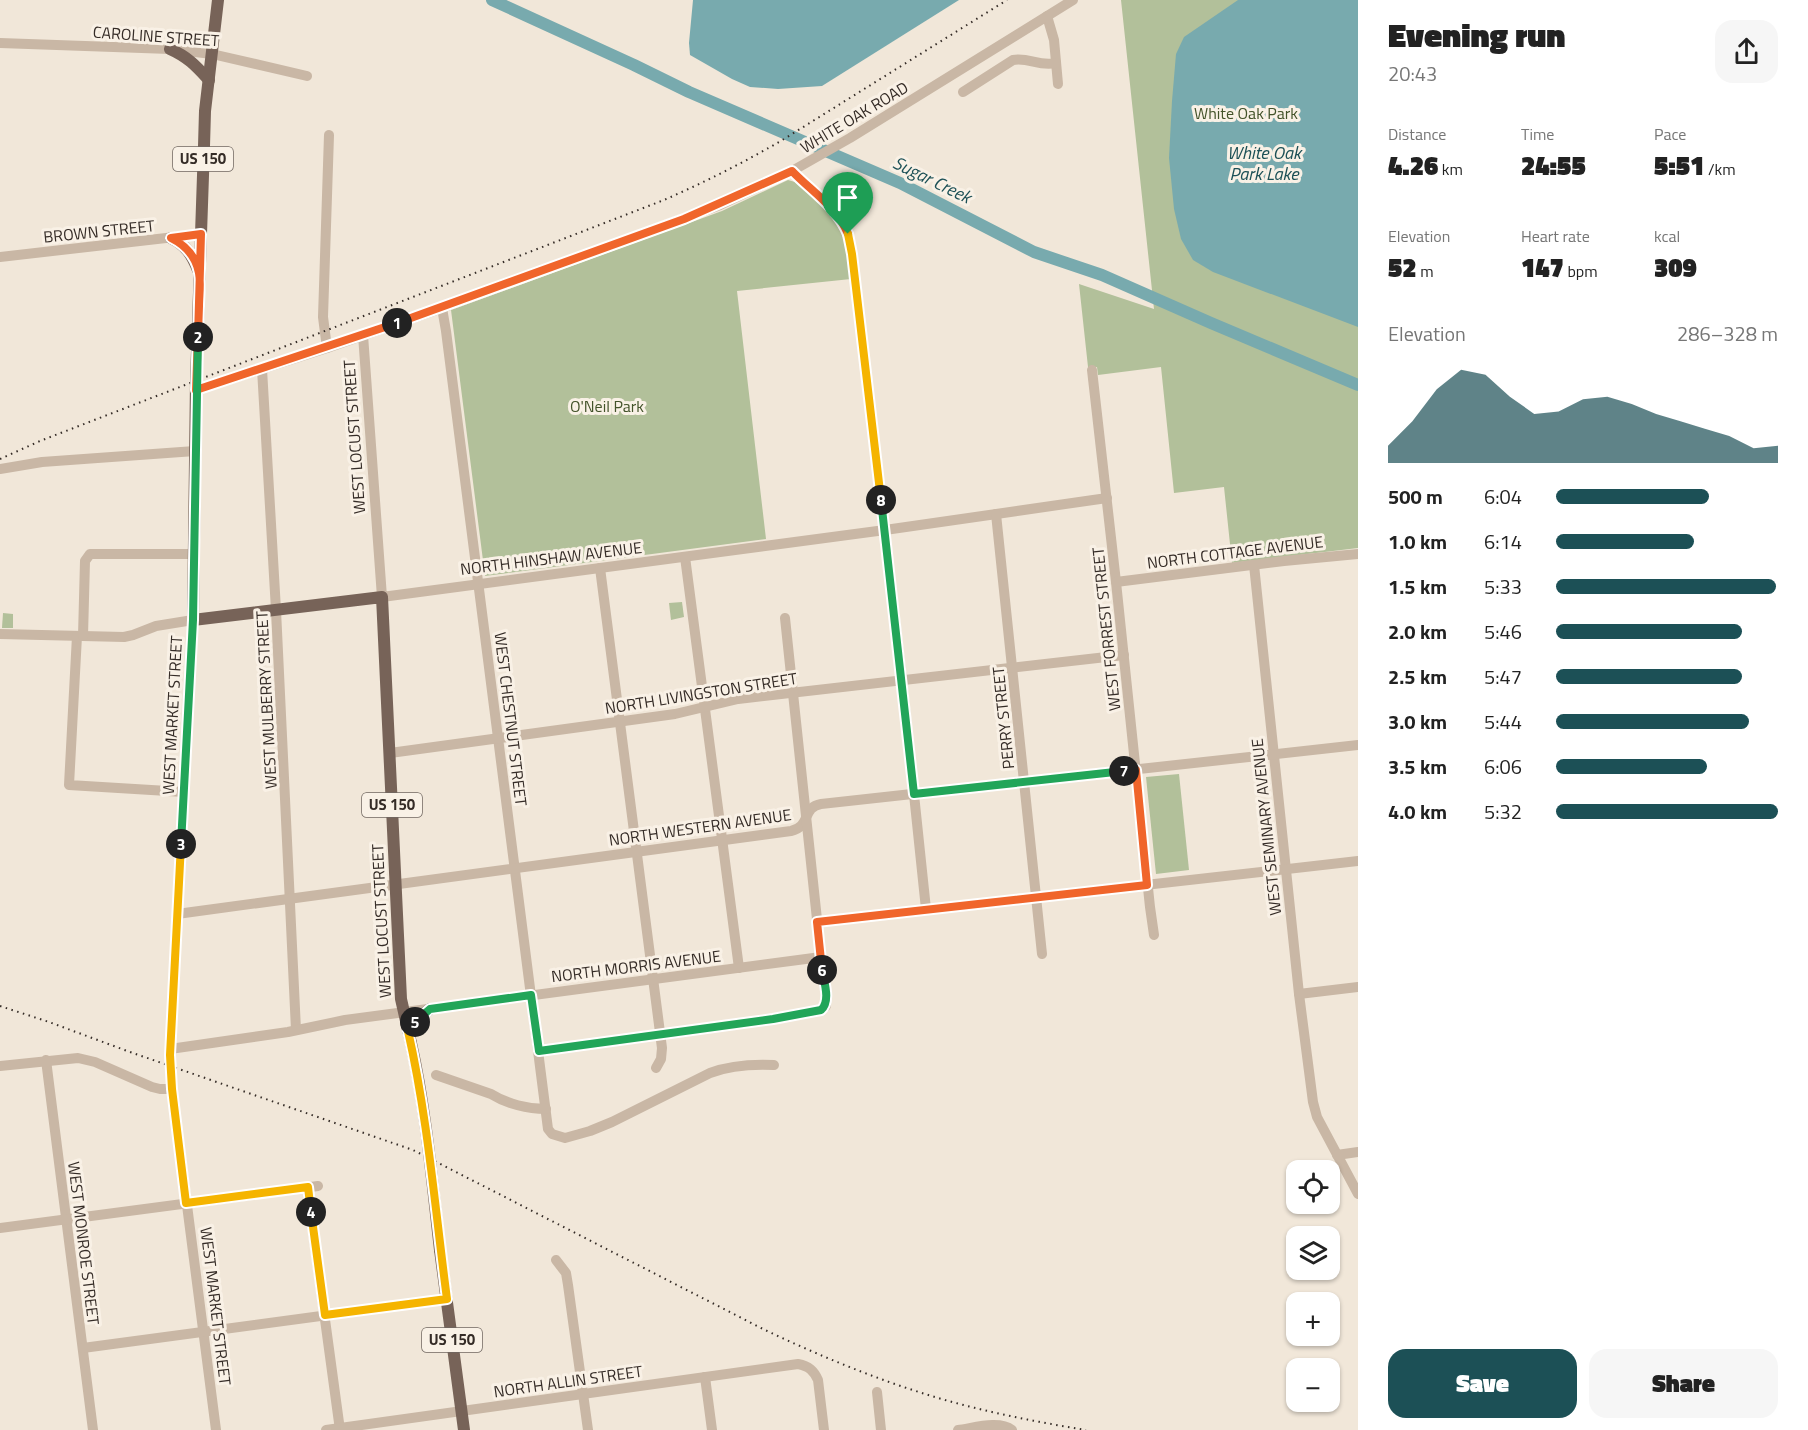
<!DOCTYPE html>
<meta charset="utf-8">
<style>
body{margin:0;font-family:"Titillium Web",sans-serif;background:#f6f6f6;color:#222;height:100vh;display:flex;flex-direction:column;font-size:22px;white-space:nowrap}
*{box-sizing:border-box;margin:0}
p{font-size:20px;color:#767676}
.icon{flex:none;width:33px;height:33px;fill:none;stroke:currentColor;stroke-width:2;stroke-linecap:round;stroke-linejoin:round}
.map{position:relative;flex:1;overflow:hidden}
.details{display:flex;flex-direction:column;background:#fff;width:450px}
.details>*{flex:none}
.buttons{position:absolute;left:1286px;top:1160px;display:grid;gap:12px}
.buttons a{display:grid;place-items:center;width:54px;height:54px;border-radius:12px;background:#fff;box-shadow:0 2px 4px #0004;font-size:30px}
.pin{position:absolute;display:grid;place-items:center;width:51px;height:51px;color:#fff;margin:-62px -26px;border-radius:50% 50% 50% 0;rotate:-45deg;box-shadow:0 0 6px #0007}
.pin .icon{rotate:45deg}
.km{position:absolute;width:30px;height:30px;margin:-15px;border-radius:50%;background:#222;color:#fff;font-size:16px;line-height:30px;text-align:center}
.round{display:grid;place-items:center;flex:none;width:63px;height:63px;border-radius:18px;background:#f6f6f6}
.headline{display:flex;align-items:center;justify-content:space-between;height:102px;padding:0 30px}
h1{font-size:33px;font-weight:800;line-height:45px}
.stats{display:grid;grid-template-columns:repeat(3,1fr);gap:9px;height:102px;padding:6px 30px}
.stats div{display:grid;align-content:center}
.stats b{font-size:26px;font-weight:800}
.stats small{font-size:16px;font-weight:400}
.stats p{font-size:16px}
.chart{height:168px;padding:12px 30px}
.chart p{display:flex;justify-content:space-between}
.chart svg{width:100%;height:108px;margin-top:6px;fill:#1c5056;opacity:.7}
.cta{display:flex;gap:12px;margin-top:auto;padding:12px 30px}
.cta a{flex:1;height:69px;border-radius:18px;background:#1c5056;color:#fff;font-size:24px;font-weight:800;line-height:69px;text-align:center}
.cta a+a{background:#f6f6f6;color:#222}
ul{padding:0 30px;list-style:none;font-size:20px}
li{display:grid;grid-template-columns:96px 72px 1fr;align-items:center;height:45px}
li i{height:15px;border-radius:8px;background:#1c5056}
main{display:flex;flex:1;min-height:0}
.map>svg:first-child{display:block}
</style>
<main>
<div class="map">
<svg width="1358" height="1430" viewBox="0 0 1358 1430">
<rect width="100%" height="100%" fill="#f1e7d9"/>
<g fill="#b2c09a">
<polygon points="1121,0 1358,0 1358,548 1232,563 1224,487 1174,493 1161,367 1098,375 1097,367 1088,367 1079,284 1154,309"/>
<path d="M788,180l7,2c15,13 37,27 46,46 7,15 8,35 10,51l-114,12 29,248 -281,37 -34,-266 271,-99z"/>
<polygon points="682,602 684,617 671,620 669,603"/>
<polygon points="3,613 13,614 13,628 2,628"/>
<polygon points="1179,774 1189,870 1156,874 1146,777"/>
</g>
<g fill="#78aaae">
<polygon points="693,0 959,0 822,86 778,89 750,87 732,79 690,55 689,43"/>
<polygon points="1238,0 1358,0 1358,327 1213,272 1193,260 1181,239 1174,209 1169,158 1172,101 1176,54 1184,37"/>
</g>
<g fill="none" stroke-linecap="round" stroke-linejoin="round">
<polyline stroke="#78aaae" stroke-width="12" points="492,0 634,65 689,92 900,183 1034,252 1102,275 1211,323 1358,385"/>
<g stroke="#c9b7a5" stroke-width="10">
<polyline points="1047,16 1054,40 1058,84"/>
<polyline points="0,43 170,49 212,54 307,76"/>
<path d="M963,92l50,-32c16,-3 26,7 43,3"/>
<path d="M792,171c28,30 52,38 60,83l50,426 24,229"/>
<polyline points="0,257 201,234"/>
<path d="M442,308l4,23 102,798 4,5 13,4 25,-7 22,-9 98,-49c21,-8 42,-9 64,-8"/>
<polyline points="363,335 382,597 885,530 1107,498"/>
<polyline points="327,348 323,317 329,135"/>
<polyline points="262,369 276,610 296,1030"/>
<polyline points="1092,370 1116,582 1150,907 1154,935"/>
<polyline points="196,390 327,348 442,308 720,205 792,171 850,138 1073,0"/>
<polyline points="0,469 42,462 195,451"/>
<polyline points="996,514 1042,954"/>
<polyline points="685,557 739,968"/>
<polyline points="1254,565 1299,994 1313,1102 1317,1117 1358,1194"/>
<polyline points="600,568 662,1048 661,1059 656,1068"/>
<polyline points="1116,582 1284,561 1358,554"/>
<polyline points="0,634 124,637 133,635 156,626 193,620 170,1055 172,1089 216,1430"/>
<polyline points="77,636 69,785 184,792"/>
<polyline points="83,636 85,561 90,554 194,554"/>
<polyline points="390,753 675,714 738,699 1124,655"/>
<path d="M177,914l614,-83c20,-4 11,-24 30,-27l537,-59"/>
<polyline points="817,922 1358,861"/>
<polyline points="1299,994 1358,987"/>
<polyline points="170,1049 288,1032 345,1020 821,957"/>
<polyline points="539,1051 773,1019 821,1010 826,1006 826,997 821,957 785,618"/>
<polyline points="46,1060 93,1430"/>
<polyline points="0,1066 78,1058 95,1062 152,1087 160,1089 172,1089"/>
<path d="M436,1075l55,19c16,10 37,15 55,15"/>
<polyline points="1337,1155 1358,1152"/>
<polyline points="307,1187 340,1430"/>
<polyline points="0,1228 318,1186"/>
<polyline points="556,1260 566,1273 568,1285 588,1430"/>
<polyline points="83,1348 447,1299"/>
<polyline points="705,1377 712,1430"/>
<polyline points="877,1392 881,1430"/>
<path d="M326,1430l472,-66c11,2 16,7 20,16l6,50"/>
<path d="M958,1430c16,-2 41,-10 54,0"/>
</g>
<g stroke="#776358" stroke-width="12">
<polyline points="218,0 205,111 204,146 196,381 193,620 382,597 401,999 411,1043"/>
<path d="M170,49c18,8 26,17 39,31"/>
<path d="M171,238c15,7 21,17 27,32"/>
<polyline points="408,1031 417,1019 430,1009"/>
<polyline points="440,1250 464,1430"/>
</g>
<g stroke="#352c27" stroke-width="2" stroke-dasharray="1.5 4.5" stroke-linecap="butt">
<path d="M0,459l40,-18 624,-241c41,-18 81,-38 120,-61l223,-139"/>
<path d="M0,1006l49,16 81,30 283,98 352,180c51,24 103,46 157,63 53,17 109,28 164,37"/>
</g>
<path stroke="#776358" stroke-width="12" d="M411,1043c15,67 21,138 29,207"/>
</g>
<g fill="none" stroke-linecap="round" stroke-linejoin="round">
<g stroke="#fff" stroke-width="12">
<path id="split-1" d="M397,323l287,-104 108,-48c19,20 45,36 56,63"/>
</g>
<g stroke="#fff" stroke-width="12">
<path id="split-2" d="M198,337l3,-103 -30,4c14,7 25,19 28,35 2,10 0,23 0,33 -1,28 -2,56 -3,84l201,-67"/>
</g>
<g stroke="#fff" stroke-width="12">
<polyline id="split-3" points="181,844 193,620 198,337"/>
</g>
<g stroke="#fff" stroke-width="12">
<polyline id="split-4" points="181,844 170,1055 172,1089 186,1203 308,1187 311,1212"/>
</g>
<g stroke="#fff" stroke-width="12">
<path id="split-5" d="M311,1212l14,103 122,-16c-12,-90 -19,-180 -39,-268l7,-9"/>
</g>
<g stroke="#fff" stroke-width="12">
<path id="split-6" d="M415,1022l15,-13 101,-14 8,56 234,-32 48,-9c10,-9 3,-28 1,-40"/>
</g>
<g stroke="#fff" stroke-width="12">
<polyline id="split-7" points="822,970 817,922 1147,885 1136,770 1124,771"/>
</g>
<g stroke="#fff" stroke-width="12">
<polyline id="split-8" points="881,500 914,794 1124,771"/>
</g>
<g stroke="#fff" stroke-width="12">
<polyline id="split-9" points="848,234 852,254 881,500"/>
</g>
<use href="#split-1" stroke="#f0652b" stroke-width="8"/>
<use href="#split-2" stroke="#f0652b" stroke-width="8"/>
<use href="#split-3" stroke="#22a559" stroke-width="8"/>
<use href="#split-4" stroke="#f5b400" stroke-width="8"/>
<use href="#split-5" stroke="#f5b400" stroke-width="8"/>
<use href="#split-6" stroke="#22a559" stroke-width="8"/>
<use href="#split-7" stroke="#f0652b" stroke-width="8"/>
<use href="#split-8" stroke="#22a559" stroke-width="8"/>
<use href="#split-9" stroke="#f5b400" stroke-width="8"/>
</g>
<g text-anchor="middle" stroke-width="6" stroke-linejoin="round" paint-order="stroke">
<g fill="#f9f1e6" stroke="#706760" stroke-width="1.5">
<rect x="173" y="147" width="60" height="24" rx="4.5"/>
<rect x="362" y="793" width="60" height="24" rx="4.5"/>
<rect x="422" y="1328" width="60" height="24" rx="4.5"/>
</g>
<g font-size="15" font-weight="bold" fill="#352c27">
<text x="203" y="164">US 150</text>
<text x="392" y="810">US 150</text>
<text x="452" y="1345">US 150</text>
</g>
<g font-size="16" fill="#352c27" stroke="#f9f1e6">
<text transform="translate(156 36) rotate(4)" y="6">CAROLINE STREET</text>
<text transform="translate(854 117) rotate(-31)" y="6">WHITE OAK ROAD</text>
<text transform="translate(99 231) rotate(-6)" y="6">BROWN STREET</text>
<text transform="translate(354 437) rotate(-94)" y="6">WEST LOCUST STREET</text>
<text transform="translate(1235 552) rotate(-7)" y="6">NORTH COTTAGE AVENUE</text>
<text transform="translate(551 558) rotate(-7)" y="6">NORTH HINSHAW AVENUE</text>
<text transform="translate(1106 629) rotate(-96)" y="6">WEST FORREST STREET</text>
<text transform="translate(701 693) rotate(-9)" y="6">NORTH LIVINGSTON STREET</text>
<text transform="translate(266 700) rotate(-93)" y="6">WEST MULBERRY STREET</text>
<text transform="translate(172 715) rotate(-87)" y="6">WEST MARKET STREET</text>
<text transform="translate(1003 718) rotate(-96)" y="6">PERRY STREET</text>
<text transform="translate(511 719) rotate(83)" y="6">WEST CHESTNUT STREET</text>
<text transform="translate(700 827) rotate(-8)" y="6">NORTH WESTERN AVENUE</text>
<text transform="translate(1266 827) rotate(-96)" y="6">WEST SEMINARY AVENUE</text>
<text transform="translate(381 921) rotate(-93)" y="6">WEST LOCUST STREET</text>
<text transform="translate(636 966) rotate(-7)" y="6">NORTH MORRIS AVENUE</text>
<text transform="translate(84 1243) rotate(83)" y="6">WEST MONROE STREET</text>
<text transform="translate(216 1306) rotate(83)" y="6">WEST MARKET STREET</text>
<text transform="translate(568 1381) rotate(-8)" y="6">NORTH ALLIN STREET</text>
</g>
<g font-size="16" fill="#43532a" stroke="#f9f1e6">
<text x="1246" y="119">White Oak Park</text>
<text x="607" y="412">O'Neil Park</text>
</g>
<g font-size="18" font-style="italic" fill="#1c5056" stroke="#f9f1e6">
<text x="1264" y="159">White Oak<tspan x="1264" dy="21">Park Lake</tspan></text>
<text transform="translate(932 180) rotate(26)" y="6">Sugar Creek</text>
</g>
</g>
</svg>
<div class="buttons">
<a><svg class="icon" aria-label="locate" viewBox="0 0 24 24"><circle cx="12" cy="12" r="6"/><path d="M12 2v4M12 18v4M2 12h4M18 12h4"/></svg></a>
<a><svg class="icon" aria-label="layers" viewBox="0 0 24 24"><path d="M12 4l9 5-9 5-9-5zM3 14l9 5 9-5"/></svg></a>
<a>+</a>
<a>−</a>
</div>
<div class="pin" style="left:848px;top:234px;background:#1e9e55"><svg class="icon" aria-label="arrive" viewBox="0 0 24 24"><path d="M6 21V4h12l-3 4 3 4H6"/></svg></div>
<b class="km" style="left:397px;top:323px">1</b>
<b class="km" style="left:198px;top:337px">2</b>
<b class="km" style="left:181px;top:844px">3</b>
<b class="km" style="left:311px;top:1212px">4</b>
<b class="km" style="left:415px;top:1022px">5</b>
<b class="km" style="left:822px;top:970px">6</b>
<b class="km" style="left:1124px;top:771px">7</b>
<b class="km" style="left:881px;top:500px">8</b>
</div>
<section class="details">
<div class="headline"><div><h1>Evening run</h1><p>20:43</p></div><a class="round"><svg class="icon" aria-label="share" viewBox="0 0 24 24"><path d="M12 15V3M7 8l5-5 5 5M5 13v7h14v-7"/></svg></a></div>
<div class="stats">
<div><p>Distance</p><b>4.26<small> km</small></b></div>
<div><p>Time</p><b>24:55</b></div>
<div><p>Pace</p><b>5:51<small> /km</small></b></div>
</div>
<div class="stats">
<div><p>Elevation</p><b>52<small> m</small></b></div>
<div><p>Heart rate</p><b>147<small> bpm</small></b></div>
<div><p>kcal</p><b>309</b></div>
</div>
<div class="chart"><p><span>Elevation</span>286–328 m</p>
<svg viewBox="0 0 160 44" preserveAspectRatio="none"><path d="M0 44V37L10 27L20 14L30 6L40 8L50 17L60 24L70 23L80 18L90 17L100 20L110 24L120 27L130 30L140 33L150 38L160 37V44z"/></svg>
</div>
<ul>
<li><b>500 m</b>6:04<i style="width:69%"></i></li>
<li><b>1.0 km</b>6:14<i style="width:62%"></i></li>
<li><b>1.5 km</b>5:33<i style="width:99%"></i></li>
<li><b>2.0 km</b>5:46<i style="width:84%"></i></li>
<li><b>2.5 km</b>5:47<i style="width:84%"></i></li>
<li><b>3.0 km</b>5:44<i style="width:87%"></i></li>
<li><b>3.5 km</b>6:06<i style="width:68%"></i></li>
<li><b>4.0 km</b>5:32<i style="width:100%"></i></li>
</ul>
<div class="cta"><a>Save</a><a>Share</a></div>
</section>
</main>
